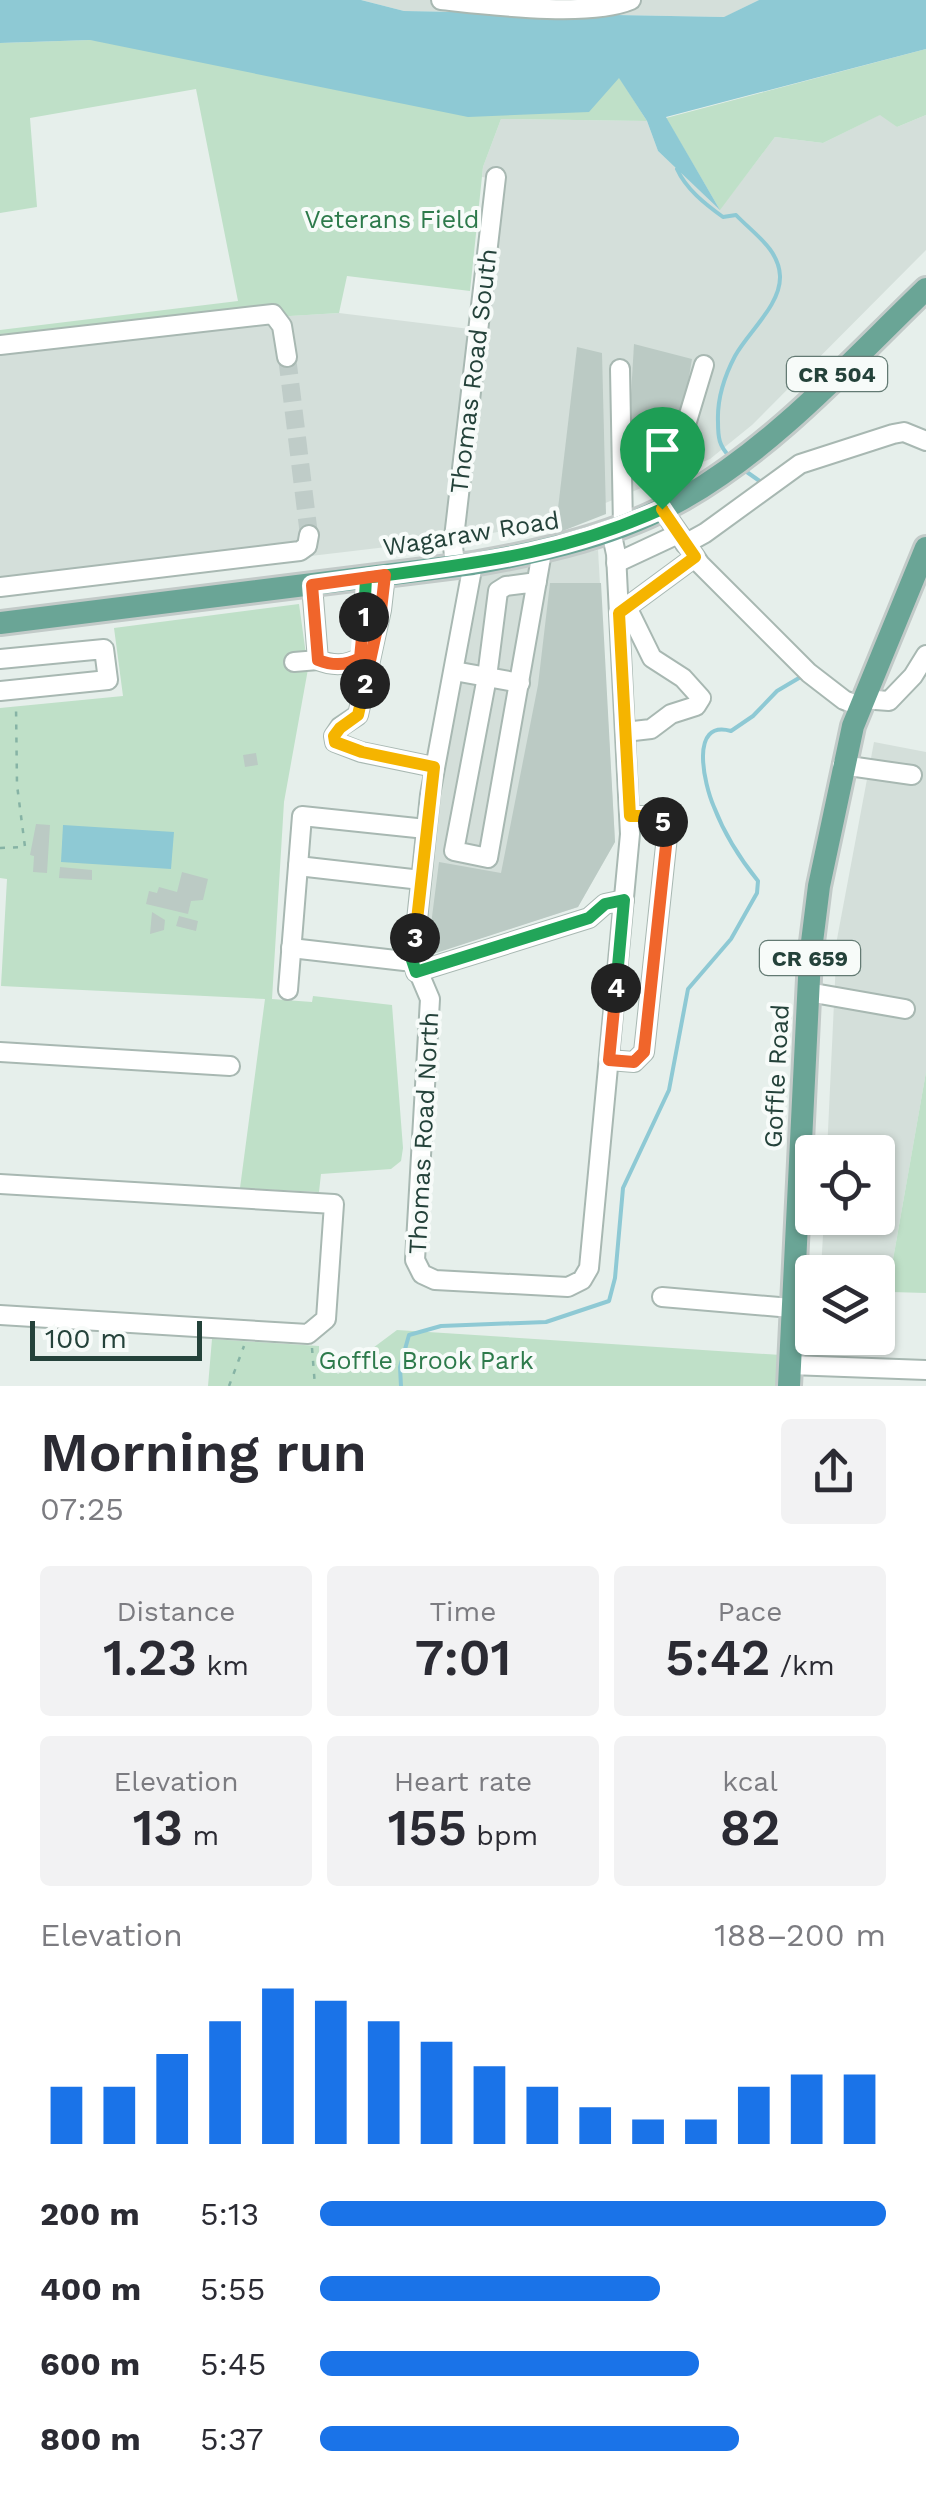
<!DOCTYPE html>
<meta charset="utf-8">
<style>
body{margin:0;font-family:"Work Sans",sans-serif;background:#f2f2f3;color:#2b2b33;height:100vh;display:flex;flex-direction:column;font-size:38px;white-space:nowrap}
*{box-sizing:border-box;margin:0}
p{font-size:32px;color:#7c7c81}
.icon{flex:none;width:55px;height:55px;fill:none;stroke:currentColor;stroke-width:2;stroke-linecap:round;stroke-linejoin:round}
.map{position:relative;height:1386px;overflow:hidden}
.drawer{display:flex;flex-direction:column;background:#fff;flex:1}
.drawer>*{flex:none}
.fabs{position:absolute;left:795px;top:1135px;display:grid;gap:20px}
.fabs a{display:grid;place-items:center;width:100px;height:100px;border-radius:10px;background:#fff;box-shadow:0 2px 8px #0004;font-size:50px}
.scale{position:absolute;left:30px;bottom:25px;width:172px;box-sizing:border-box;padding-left:10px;border:5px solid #24423a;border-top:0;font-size:28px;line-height:35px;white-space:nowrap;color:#24423a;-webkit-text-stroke:8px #f7fbf9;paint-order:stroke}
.pin{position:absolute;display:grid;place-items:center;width:85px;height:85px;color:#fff;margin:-102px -42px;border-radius:50% 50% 50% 0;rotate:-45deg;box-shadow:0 0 10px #0007}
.pin .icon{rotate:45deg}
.km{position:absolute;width:50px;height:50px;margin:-25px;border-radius:50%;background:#222;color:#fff;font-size:28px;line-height:50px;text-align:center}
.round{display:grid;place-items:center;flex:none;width:105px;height:105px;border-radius:10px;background:#f2f2f3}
.summary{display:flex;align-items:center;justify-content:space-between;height:170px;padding:0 40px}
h1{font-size:55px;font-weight:600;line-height:75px}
.metrics{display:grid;grid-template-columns:repeat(3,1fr);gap:15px;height:170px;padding:10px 40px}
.metrics div{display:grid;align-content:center;border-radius:10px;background:#f2f2f3;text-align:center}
.metrics b{font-size:50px;font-weight:600}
.metrics small{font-size:28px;font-weight:400}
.metrics p{font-size:28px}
.chart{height:280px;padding:20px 40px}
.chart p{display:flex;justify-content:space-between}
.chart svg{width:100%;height:180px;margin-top:10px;stroke:#1a73e8;stroke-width:6}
ul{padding:0 40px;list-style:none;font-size:32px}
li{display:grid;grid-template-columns:160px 120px 1fr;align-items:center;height:75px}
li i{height:25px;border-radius:12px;background:#1a73e8}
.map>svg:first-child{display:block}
</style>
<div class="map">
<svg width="926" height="1386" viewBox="0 0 926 1386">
<rect width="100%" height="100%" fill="#e6efeb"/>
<g fill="#d4dfda">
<polygon points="361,0 759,0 725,17 404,11"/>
<polygon points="881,114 897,127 926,115 926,250 752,425 710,459 577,515 479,536 0,593 0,334 339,313 486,331 502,180 482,177 483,167 501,119 647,121 658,151 720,209 775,137 823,143"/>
<polygon points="598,550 615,842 578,907 418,958 429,857 478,576"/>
<polygon points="874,742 926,752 926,1072 891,1271 821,1269 824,1218 878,1218 878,1152 827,1152 837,939"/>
</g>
<g fill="#bfe0c8">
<polygon points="90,40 619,77 647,121 501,119 483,167 470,291 347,276 339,313 0,334 0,330 238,301 196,89 30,118 37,207 0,213 0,43"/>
<polygon points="926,49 926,115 897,127 880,115 823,143 775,137 720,210 666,118"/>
<polygon points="299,604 308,669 284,802 272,999 312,1002 313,996 392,1005 403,1148 401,1161 391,1169 321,1174 319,1192 240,1188 265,999 1,986 7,879 0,878 0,708 123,696 114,628"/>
<polygon points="926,1072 926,1293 891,1292 891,1271"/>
<polygon points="397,1330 781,1355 780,1386 208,1386 212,1339 319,1346 319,1355 338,1374"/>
</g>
<g fill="#8ec9d4">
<polygon points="0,0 361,0 404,11 724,17 759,0 926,0 926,49 666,117 720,210 658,151 647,121 619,78 589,112 468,117 90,40 0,43"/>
<polygon points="63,825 174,832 171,869 61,862"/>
</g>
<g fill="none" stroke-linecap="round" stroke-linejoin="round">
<g stroke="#8ec9d4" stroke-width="4">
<path d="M677,169c9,20 28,35 46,48l13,-2c17,18 43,34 44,61 1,29 -32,56 -45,80 -11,21 -18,43 -17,66 0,16 1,24 12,35"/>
<polyline points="744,470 761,482"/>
<path d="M401,1386l-1,-19 9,-32 32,-9 105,-4 63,-21 6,-23 8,-90 46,-98 19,-101 43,-50 26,-46 1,-12c-17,-21 -34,-48 -44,-74 -10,-23 -25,-88 17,-76l22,-15 24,-25 27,-16"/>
</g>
</g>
<g fill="#bbcac4">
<polygon points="634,344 692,359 680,431 629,429"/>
<polygon points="577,347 602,353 606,514 555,534"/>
<polygon points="550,583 601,583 615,842 578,907 427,956 439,862 501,873 538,685"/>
<polygon points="256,753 258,765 245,767 243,755"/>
<polygon points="36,824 50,825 47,873 33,872 34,856 30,855"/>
<polygon points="60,867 92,870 92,880 59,878"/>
<polygon points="182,872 208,879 203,900 191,901 188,914 146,904 149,891 157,893 159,887 177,892"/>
<polygon points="152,912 165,920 164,930 150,934"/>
<polygon points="179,916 198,921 196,931 176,926"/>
</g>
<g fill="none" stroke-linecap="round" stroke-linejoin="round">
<polyline stroke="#bfccc8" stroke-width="18" stroke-dasharray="18 9" stroke-linecap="butt" points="287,357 309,535"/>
<g stroke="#a8b8b2" stroke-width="22">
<g id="minor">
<path d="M441,0c48,5 148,18 190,0"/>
<polyline points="0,345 273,314 282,326 287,357"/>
<polyline points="620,369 623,526"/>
<polyline points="622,453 676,457"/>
<polyline points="678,501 672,471 704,365"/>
<polyline points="662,509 700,564 809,673 844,700 859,706"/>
<polyline points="685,544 705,533 800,464 893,434 904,432 926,441"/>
<polyline points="616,563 678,534"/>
<polyline points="473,564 430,795 413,959 430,999 415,1260 422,1274 435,1280 568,1287 582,1280 589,1268 630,834 616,554 611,531"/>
<polyline points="455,566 453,546 496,177"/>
<polyline points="385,575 381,610 358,715 340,727 334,736 335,742 361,752 434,767"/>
<polyline points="537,582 506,586 498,591 487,677 454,851 488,858 542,552"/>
<path d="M312,585l6,75c15,6 28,6 42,-2l3,-9 3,-71"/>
<polyline points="0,587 300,551 307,546 309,535"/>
<polyline points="619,613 695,557"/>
<polyline points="0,659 104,649 108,680 0,691"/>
<polyline points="294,662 318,660"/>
<polyline points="454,671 520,683"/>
<polyline points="862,699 889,701 913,676 926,655"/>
<polyline points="625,732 651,729 671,714 696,706 701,698 683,678 652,658 627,607"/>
<polyline points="842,765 912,775"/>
<polyline points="421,880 298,866 302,816 426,829"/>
<polyline points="291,948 413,962"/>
<polyline points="416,972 589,918 605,904 624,900"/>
<polyline points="288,990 298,866"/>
<polyline points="808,992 905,1009"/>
<polyline points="0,1052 230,1066"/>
<polyline points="609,1060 634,1062 644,1052 668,827 658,816 630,816"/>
<polyline points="0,1184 334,1204 326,1319 308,1334 0,1315"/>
<polyline points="662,1297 791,1308"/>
<polyline points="790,1365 926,1370"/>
</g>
</g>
<g stroke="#c2cac8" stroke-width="28">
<g id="major">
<path d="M0,623l473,-59c74,-13 145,-29 211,-66 92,-53 166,-136 242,-209"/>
<polyline points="789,1386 810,958 819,886 853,726 926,548"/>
</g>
</g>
<g stroke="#86b3a5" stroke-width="2.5" stroke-dasharray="5 8" stroke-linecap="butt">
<polyline points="0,848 25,847 17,785 16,706"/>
<polyline points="312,1348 315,1386"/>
<polyline points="229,1386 244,1346"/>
</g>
<use href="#minor" stroke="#fff" stroke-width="18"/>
<use href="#major" stroke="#6aa596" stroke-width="22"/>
</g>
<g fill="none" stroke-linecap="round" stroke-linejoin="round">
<g stroke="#fff" stroke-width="20">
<path id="split-1" d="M364,617l2,-39c109,-15 194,-23 296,-69"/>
</g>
<g stroke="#fff" stroke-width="20">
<path id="split-2" d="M364,617l-4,41c-14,8 -27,8 -42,2l-6,-75 73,-10 -4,35 -16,74"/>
</g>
<g stroke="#fff" stroke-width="20">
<polyline id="split-3" points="365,684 358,715 340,728 334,736 335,742 362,752 434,767 415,938"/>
</g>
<g stroke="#fff" stroke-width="20">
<polyline id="split-4" points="415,938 412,960 416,972 589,918 605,904 624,900 616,988"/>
</g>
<g stroke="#fff" stroke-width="20">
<polyline id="split-5" points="616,988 609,1060 634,1062 644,1052 668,827 663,822"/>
</g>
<g stroke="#fff" stroke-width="20">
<polyline id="split-6" points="662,509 695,557 619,613 630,816 658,816 663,822"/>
</g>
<use href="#split-1" stroke="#22a559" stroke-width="12"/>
<use href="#split-2" stroke="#f0652b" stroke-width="12"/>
<use href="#split-3" stroke="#f5b400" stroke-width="12"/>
<use href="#split-4" stroke="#22a559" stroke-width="12"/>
<use href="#split-5" stroke="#f0652b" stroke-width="12"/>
<use href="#split-6" stroke="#f5b400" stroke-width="12"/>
</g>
<g text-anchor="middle" stroke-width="8" stroke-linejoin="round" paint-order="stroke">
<g fill="#f7fbf9" stroke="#637a73" stroke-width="2.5">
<rect x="787" y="357" width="100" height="34" rx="8"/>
<rect x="760" y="941" width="100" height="34" rx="8"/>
</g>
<g font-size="22" font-weight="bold" fill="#24423a">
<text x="837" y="382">CR 504</text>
<text x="810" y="966">CR 659</text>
</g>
<g font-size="25" fill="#2d7a4b" stroke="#f7fbf9">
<text x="392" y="228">Veterans Field</text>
<text x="426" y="1369">Goffle Brook Park</text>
</g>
<g font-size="25" fill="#24423a" stroke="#f7fbf9">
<text transform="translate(473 371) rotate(-83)" y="9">Thomas Road South</text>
<text transform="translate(471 533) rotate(-9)" y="9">Wagaraw Road</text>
<text transform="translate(776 1076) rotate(-87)" y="9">Goffle Road</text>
<text transform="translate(423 1133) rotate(-87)" y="9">Thomas Road North</text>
</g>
</g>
</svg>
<div class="fabs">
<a><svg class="icon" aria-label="locate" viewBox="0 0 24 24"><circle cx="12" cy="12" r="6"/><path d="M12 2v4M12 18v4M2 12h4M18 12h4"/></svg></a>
<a><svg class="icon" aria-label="layers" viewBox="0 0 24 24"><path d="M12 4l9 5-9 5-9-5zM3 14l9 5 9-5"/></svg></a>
</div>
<div class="scale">100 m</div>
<div class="pin" style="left:662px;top:509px;background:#1e9e55"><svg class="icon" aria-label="arrive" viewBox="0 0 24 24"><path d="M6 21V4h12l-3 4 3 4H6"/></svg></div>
<b class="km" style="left:364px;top:617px">1</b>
<b class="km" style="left:365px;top:684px">2</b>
<b class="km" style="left:415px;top:938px">3</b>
<b class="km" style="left:616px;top:988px">4</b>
<b class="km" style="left:663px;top:822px">5</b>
</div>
<section class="drawer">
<div class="summary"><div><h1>Morning run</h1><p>07:25</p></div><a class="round"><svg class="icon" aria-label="share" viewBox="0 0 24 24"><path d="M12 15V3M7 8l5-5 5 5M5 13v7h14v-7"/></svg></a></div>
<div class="metrics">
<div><p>Distance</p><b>1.23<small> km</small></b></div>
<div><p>Time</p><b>7:01</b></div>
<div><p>Pace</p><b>5:42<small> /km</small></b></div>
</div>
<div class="metrics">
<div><p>Elevation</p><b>13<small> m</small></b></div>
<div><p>Heart rate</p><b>155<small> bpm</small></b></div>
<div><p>kcal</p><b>82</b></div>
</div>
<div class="chart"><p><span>Elevation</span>188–200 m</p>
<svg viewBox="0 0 160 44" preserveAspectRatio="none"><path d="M5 44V30M15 44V30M25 44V22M35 44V14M45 44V6M55 44V9M65 44V14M75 44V19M85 44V25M95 44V30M105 44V35M115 44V38M125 44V38M135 44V30M145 44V27M155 44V27"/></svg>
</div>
<ul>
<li><b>200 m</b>5:13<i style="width:100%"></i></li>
<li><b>400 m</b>5:55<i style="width:60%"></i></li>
<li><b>600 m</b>5:45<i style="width:67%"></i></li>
<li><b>800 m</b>5:37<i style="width:74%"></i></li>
</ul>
</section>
